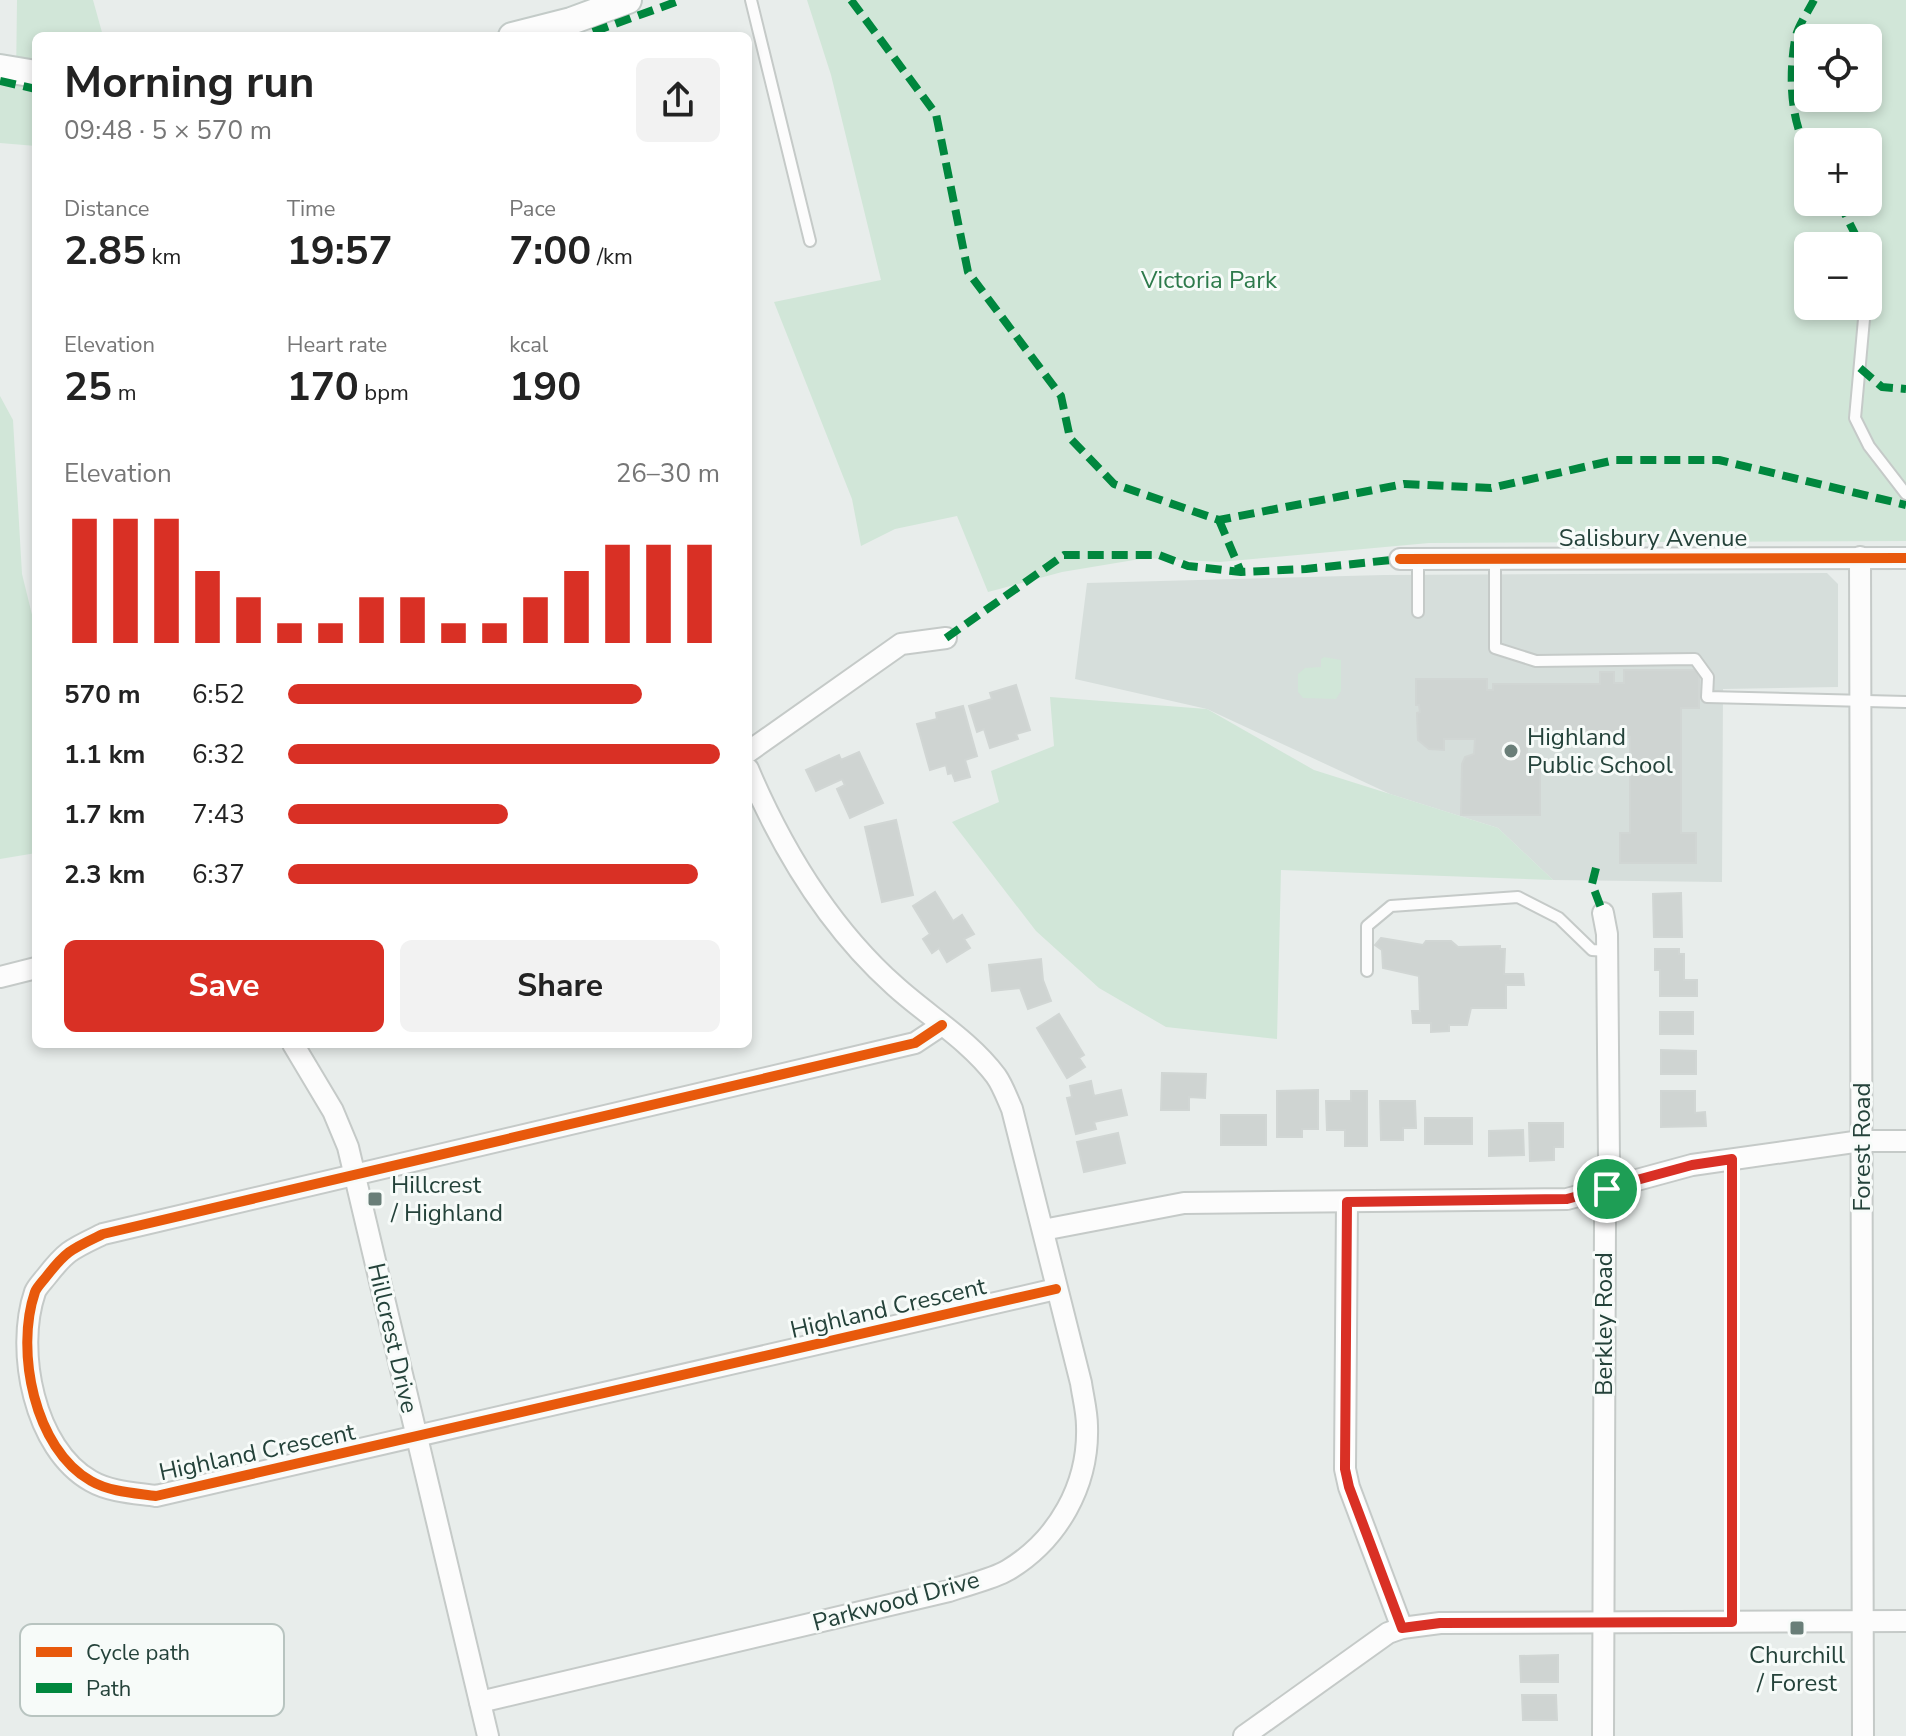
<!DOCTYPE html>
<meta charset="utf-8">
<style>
body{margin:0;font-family:"Nunito Sans",sans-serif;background:#f2f2f2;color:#222;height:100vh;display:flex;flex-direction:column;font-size:30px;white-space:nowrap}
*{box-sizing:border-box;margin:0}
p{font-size:26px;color:#767676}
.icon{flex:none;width:44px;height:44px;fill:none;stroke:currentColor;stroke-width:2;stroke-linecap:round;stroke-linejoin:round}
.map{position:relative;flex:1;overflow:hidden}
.panel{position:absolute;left:32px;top:32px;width:720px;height:1016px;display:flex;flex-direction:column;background:#fff;border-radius:12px;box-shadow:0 4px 12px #0003}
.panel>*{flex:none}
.fabs{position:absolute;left:1794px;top:24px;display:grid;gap:16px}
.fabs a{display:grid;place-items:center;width:88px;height:88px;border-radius:12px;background:#fff;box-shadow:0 4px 12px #0003;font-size:40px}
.pin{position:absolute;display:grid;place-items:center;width:68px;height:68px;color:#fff;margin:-34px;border:4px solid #fff;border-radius:50%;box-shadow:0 2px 8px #0007}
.round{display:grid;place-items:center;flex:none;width:84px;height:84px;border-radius:12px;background:#f2f2f2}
.head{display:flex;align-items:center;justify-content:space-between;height:136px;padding:0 32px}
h1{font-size:44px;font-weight:700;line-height:60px}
.stats{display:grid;grid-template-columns:repeat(3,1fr);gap:12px;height:136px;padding:8px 32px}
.stats div{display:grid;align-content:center}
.stats b{font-size:40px;font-weight:700}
.stats small{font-size:22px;font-weight:400}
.stats p{font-size:22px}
.chart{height:224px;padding:16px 32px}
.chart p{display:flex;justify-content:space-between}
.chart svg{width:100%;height:144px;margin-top:8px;stroke:#d93025;stroke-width:6}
.primary-button{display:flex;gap:16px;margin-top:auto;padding:16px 32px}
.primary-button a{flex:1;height:92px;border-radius:12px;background:#d93025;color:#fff;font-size:32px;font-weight:700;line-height:92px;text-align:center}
.primary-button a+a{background:#f2f2f2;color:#222}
ul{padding:0 32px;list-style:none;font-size:26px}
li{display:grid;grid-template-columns:128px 96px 1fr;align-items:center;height:60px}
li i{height:20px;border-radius:10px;background:#d93025}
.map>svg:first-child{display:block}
</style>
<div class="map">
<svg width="1906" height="1736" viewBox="0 0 1906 1736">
<rect width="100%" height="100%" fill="#e8edeb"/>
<polygon fill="#d6dedb" points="1827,573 1838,584 1838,687 1723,689 1722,882 1553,880 1498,828 1390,794 1207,709 1075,679 1087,583 1384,575"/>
<g fill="#d1e6d8" fill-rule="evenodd">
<polygon points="17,0 93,0 103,36 36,36 36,146 0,143 0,77 16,80"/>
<path d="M807,0h1099v541l-477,2 -209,19 -74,-4 -84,14 -74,20 -31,-76 -62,13 -34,17 -9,-47 -78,-197 107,-22 -50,-205zM1808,38h60v60h-60zM1808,142h60v60h-60zM1808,246h60v60h-60z"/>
<polygon points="0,396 13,420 22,574 36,631 36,853 0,859"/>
<polygon points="1324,657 1341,660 1341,691 1336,699 1303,698 1298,692 1298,674 1305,668 1321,667 1321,659"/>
<polygon points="1050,697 1207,709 1314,770 1498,828 1553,880 1281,870 1277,1039 1166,1027 1099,988 1036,931 952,822 999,802 991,771 1054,746"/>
</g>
<g fill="#cfd4d2" stroke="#d1d6d4" stroke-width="2">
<polygon points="1624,670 1699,670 1699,708 1681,708 1681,833 1696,833 1696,863 1620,863 1620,833 1630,833 1630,737 1527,737 1527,754 1540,754 1540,815 1461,815 1462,764 1465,757 1474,754 1475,739 1444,739 1444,750 1429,749 1418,740 1417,713 1420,712 1419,705 1416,705 1416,679 1487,679 1487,690 1493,690 1493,684 1600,684 1600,672 1614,672 1614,683 1624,683"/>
<polygon points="1016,685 1030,730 1016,734 1018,739 990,748 984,729 977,732 969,706 992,699 990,693"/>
<polygon points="963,706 977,756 965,760 970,777 955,781 952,773 948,774 946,765 930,770 917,724 937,719 936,713"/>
<polygon points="859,752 883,803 850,818 837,789 845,785 842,779 816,791 806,770 839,755 841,760"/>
<polygon points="896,820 913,895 882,902 865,827"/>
<polygon points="935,892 953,921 962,915 974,934 964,939 970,948 947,962 939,948 932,953 923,939 930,934 913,906"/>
<polygon points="1681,893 1682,937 1654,937 1653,894"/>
<polygon points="1381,938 1423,945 1426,941 1451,941 1458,947 1500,946 1500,949 1505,949 1504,974 1523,974 1524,985 1506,985 1506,1008 1471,1008 1467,1025 1449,1025 1449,1031 1431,1032 1431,1023 1413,1023 1412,1011 1420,1011 1419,976 1383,968 1382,950 1375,945"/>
<polygon points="1655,949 1679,949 1679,954 1684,954 1684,980 1697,980 1697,996 1660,996 1660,970 1655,970"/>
<polygon points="1041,959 1043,980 1051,1001 1028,1009 1020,988 992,991 989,965"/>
<rect x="1660" y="1012" width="33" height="22"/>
<polygon points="1059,1014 1084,1055 1079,1058 1085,1067 1067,1078 1037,1028"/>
<polygon points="1661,1050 1696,1051 1696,1074 1661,1074"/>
<polygon points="1162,1073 1206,1074 1205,1098 1189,1097 1189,1110 1161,1110"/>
<polygon points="1091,1081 1094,1096 1121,1090 1127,1115 1094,1122 1096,1129 1076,1134 1067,1098 1072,1097 1070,1086"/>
<polygon points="1318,1090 1318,1129 1302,1129 1302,1137 1277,1137 1277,1091"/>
<polygon points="1351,1091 1367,1091 1367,1146 1345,1146 1345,1130 1327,1130 1326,1101 1351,1101"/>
<polygon points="1661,1091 1695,1091 1695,1113 1705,1112 1706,1126 1661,1127"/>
<polygon points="1380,1101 1415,1101 1416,1128 1403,1128 1403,1140 1381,1140"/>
<rect x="1221" y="1115" width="45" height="30"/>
<rect x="1425" y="1118" width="47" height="26"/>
<polygon points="1529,1123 1563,1123 1563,1147 1554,1147 1554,1160 1530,1161"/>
<polygon points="1523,1130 1524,1155 1489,1156 1489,1131"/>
<polygon points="1118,1133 1125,1163 1084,1172 1077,1142"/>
<polygon points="1558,1655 1558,1682 1521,1682 1520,1656"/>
<polygon points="1522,1695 1556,1695 1557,1720 1523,1720"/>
</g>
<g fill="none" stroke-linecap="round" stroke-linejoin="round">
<g stroke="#c5cac8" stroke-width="14">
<g id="lane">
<polyline points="751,0 810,241"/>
<polyline points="1864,319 1855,418 1869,446 1906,494"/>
<polyline points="1418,559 1418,612"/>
<polyline points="1495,559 1495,648 1536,661 1695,659 1708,677 1707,697 1906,702"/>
<polyline points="1367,971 1367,926 1391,906 1518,897 1559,918 1592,950 1607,951"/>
<polyline points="1732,1159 1732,1622"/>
</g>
</g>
<g stroke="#c5cac8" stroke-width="24">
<g id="street">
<polyline points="1860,557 1863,1736"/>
<polyline points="1400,559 1906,558"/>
<polyline points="748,752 901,644 946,638"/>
<polyline points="1603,913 1607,934 1609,1161 1605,1219 1603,1736"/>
<polyline points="0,977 36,968"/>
<path d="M942,1025l-27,18 -812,191c-31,15 -36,16 -57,43 -4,5 -9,10 -11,15 -20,58 -1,157 56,189 19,11 44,12 65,15l900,-207"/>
<polyline points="293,1044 333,1111 348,1147 488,1736"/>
<polyline points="1347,1202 1345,1469 1349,1487 1402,1628"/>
<polyline points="1043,1230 1184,1203 1567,1199 1692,1165 1861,1141 1906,1141"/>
<path d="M480,1702l469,-111c19,-7 42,-11 59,-21 50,-30 81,-85 79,-144 0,-14 -4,-29 -6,-43l-69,-274c-5,-11 -9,-23 -16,-33 -27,-36 -68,-60 -101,-90 -65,-58 -113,-137 -147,-217"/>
<polyline points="1244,1736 1388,1633 1402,1628 1440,1623 1906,1621"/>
</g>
</g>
<g stroke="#c3cbc8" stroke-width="30">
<g id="secondary">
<polyline points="512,36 571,21 628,0"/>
<polyline points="0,68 36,74"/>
</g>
</g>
<use href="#lane" stroke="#fcfcfc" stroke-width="10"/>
<use href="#street" stroke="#fcfcfc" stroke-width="20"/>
<use href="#secondary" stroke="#fcfcfc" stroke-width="26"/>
<g stroke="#00873e" stroke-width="8" stroke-dasharray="16 8" stroke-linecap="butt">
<polyline points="851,0 936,114 968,272 1061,396 1070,438 1114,484 1219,520 1404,484 1491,488 1615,460 1719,460 1906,505"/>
<polyline points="593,32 681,0"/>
<polyline points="0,81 36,89"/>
<path d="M1808,151c-18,-31 -19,-76 -13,-111 2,-13 13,-28 19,-40"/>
<polyline points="1839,202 1855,234 1858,246"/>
<polyline points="1864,306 1864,319"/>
<polyline points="1860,368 1882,387 1906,389"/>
<polyline points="1219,520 1241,572"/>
<polyline points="946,638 1064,555 1159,555 1188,566 1241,572 1306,569 1400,559"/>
<polyline points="1596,868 1592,884 1603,913"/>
</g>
<g stroke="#f7fbf9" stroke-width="15">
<g id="cycleway">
<polyline points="1400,559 1906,558"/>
<path d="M942,1025l-27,18 -812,191c-31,15 -36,16 -57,43 -4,5 -9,10 -11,15 -20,58 -1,157 56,189 19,11 44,12 65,15l900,-207"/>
</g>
</g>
<use href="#cycleway" stroke="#e8590c" stroke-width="10"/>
</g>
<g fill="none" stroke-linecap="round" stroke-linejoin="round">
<g stroke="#fff" stroke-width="16">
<polygon id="route" points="1732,1159 1732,1622 1440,1623 1402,1628 1349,1487 1345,1469 1347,1202 1567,1199 1692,1165"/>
</g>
<use href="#route" stroke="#d93025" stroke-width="10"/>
</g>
<g fill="#697e78" stroke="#f7fbf9" stroke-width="3">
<circle cx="1511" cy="751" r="8"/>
<rect x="367" y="1191" width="16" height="16" rx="4"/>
<rect x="1789" y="1620" width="16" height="16" rx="4"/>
</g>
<g text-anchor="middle" stroke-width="6" stroke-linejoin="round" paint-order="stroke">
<g font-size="24" fill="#2d7a4b" stroke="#f7fbf9">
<text x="1209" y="288">Victoria Park</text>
</g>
<g font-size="24" fill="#24423a" stroke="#f7fbf9">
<text x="1653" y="546">Salisbury Avenue</text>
<text transform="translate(1862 1147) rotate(-90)" y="8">Forest Road</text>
<text transform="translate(888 1308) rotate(-13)" y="8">Highland Crescent</text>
<text transform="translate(1604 1324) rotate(-90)" y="8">Berkley Road</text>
<text transform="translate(393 1338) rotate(77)" y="8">Hillcrest Drive</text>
<text transform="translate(257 1452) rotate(-12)" y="8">Highland Crescent</text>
<text transform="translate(896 1601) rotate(-15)" y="8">Parkwood Drive</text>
</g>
<g font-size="24" fill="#24423a" stroke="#f7fbf9" text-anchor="start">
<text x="1527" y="745">Highland<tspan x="1527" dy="28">Public School</tspan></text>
<text x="391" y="1193">Hillcrest<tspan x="391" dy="28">/ Highland</tspan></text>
<text x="1797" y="1663" text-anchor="middle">Churchill<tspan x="1797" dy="28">/ Forest</tspan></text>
</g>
</g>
<rect x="20" y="1624" width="264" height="92" rx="12" fill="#f7fbf9" stroke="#b8c4c0" stroke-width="2"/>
<rect x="36" y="1647" width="36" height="10" fill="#e8590c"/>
<rect x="36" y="1683" width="36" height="10" fill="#00873e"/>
<g font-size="22" fill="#24423a">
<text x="86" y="1660">Cycle path</text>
<text x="86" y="1696">Path</text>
</g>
</svg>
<div class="fabs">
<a><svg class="icon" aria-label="locate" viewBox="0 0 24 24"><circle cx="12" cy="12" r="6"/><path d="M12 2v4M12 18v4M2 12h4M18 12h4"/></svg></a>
<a>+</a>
<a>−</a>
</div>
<div class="pin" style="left:1607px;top:1189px;background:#1e9e55"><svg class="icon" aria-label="arrive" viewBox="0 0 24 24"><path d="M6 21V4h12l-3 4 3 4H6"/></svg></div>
<section class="panel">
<div class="head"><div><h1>Morning run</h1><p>09:48 · 5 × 570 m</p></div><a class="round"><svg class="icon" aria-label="share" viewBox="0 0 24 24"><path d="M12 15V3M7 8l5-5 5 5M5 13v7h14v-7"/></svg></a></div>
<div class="stats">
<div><p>Distance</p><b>2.85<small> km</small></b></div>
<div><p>Time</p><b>19:57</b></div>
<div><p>Pace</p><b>7:00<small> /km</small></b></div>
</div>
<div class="stats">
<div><p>Elevation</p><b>25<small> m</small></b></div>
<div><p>Heart rate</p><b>170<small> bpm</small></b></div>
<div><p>kcal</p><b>190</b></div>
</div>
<div class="chart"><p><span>Elevation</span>26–30 m</p>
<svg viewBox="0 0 160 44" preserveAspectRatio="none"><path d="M5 44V6M15 44V6M25 44V6M35 44V22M45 44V30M55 44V38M65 44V38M75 44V30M85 44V30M95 44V38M105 44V38M115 44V30M125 44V22M135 44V14M145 44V14M155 44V14"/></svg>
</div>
<ul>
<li><b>570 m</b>6:52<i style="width:82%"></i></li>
<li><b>1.1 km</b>6:32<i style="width:100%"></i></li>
<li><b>1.7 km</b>7:43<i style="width:51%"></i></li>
<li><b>2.3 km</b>6:37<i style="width:95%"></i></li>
</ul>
<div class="primary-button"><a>Save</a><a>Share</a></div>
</section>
</div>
